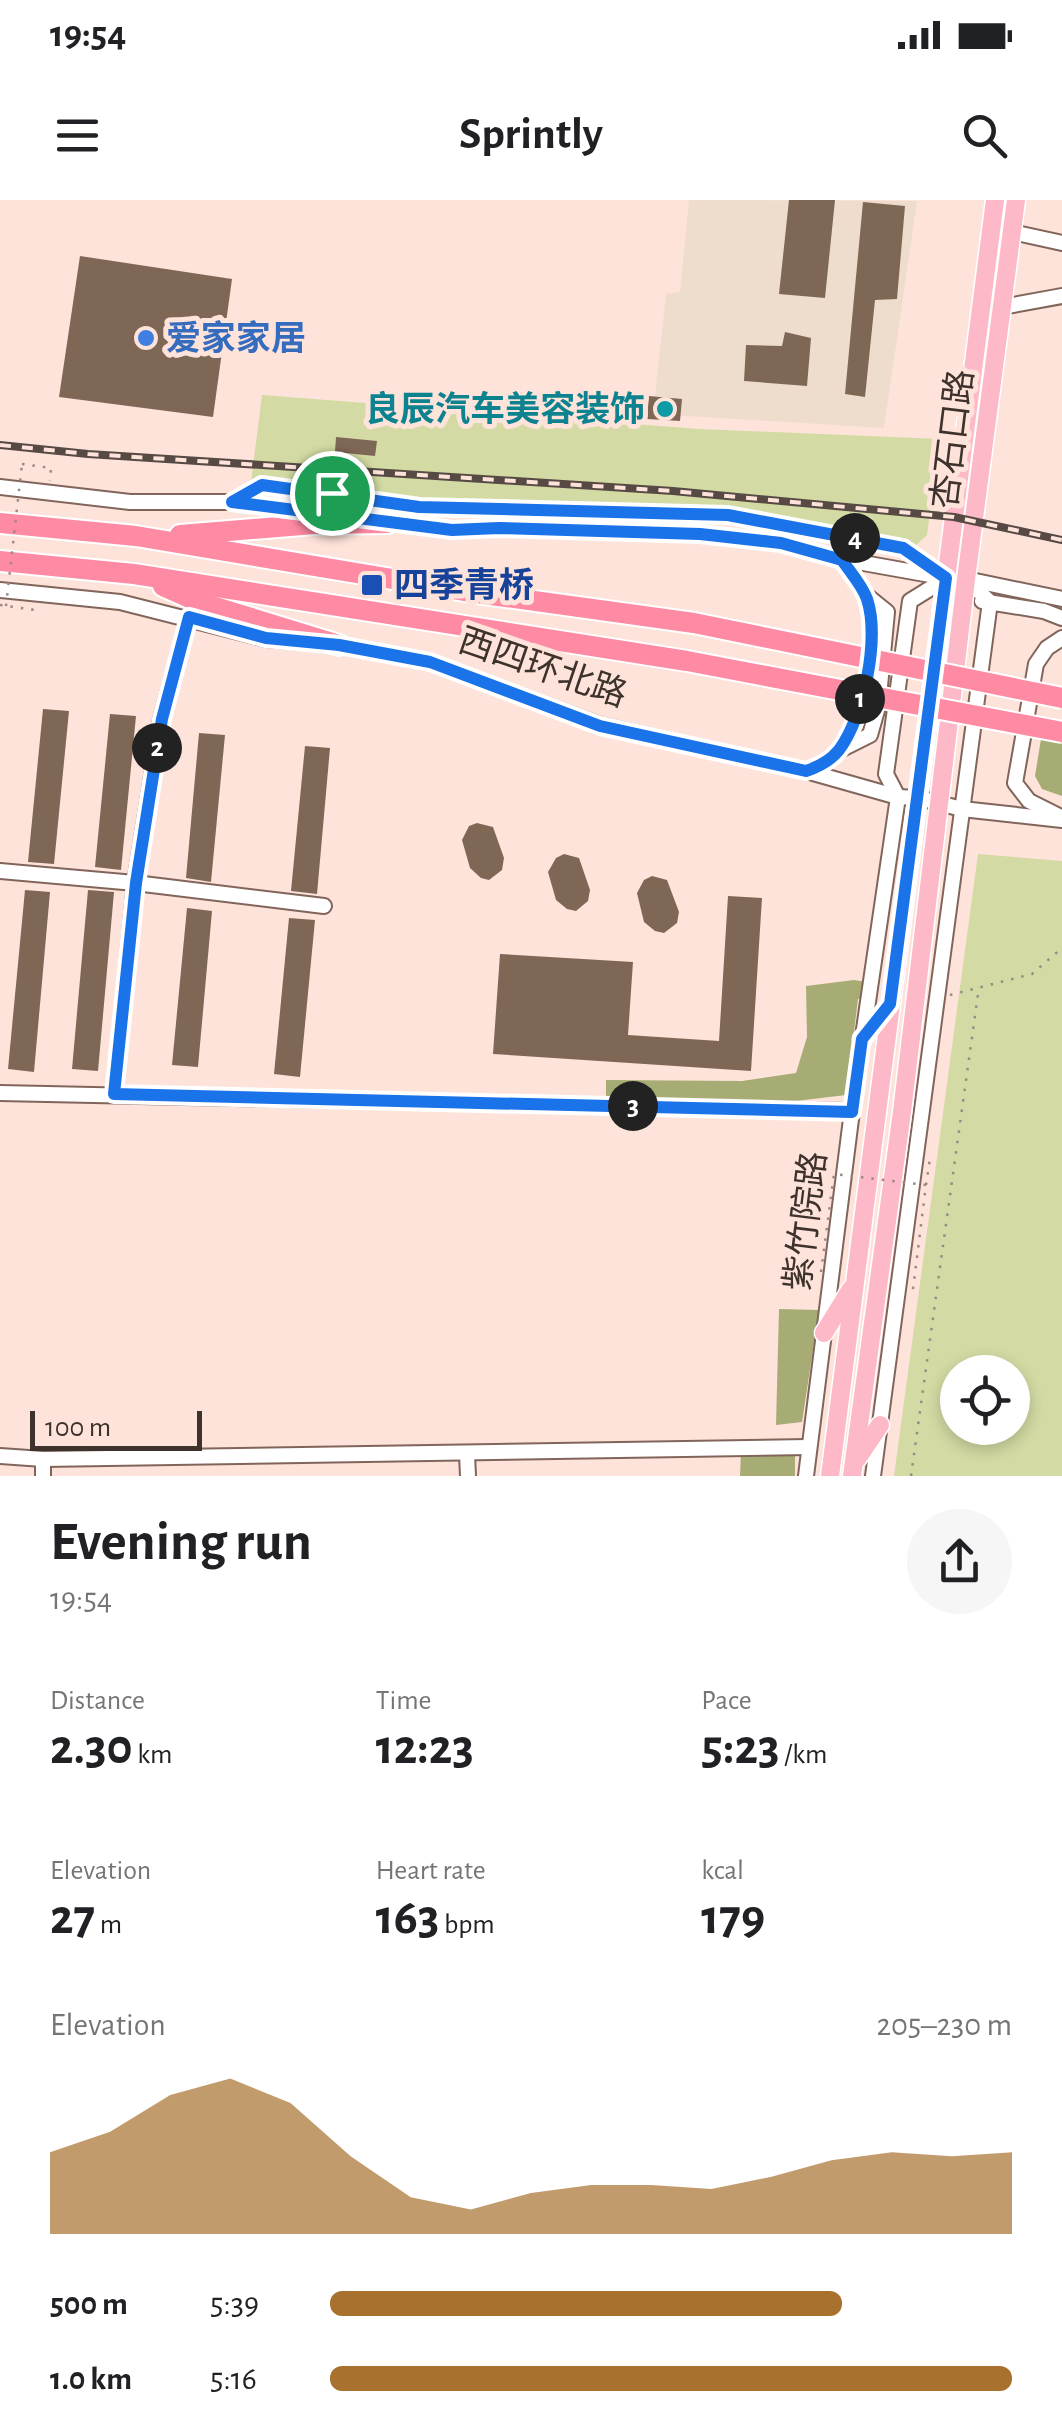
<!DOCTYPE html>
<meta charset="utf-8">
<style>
body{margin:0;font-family:"Alegreya Sans","Noto Sans SC",sans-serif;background:#f6f6f6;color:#202124;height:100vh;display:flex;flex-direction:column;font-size:38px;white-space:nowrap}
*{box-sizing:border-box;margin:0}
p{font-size:32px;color:#757577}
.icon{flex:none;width:55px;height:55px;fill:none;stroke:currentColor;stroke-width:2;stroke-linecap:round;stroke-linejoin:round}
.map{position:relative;height:1276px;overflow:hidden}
.details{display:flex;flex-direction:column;background:#fff;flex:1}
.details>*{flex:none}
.fabs{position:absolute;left:940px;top:1155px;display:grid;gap:20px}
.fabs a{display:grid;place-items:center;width:90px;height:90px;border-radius:50%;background:#fff;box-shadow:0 5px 15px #0003;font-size:50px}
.scale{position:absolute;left:30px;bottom:25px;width:172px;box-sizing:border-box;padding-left:10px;border:5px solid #3e322d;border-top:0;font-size:28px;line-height:35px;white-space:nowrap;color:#3e322d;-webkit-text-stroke:8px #fee3da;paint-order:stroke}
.pin{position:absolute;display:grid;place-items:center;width:85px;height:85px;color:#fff;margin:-42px;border:5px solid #fff;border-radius:50%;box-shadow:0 2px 10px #0007}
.km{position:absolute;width:50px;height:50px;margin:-25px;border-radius:50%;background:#222;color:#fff;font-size:28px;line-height:50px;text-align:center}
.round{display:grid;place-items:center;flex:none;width:105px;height:105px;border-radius:52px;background:#f6f6f6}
.summary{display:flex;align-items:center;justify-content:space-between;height:170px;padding:0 50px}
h1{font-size:55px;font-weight:700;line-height:75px}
.figures{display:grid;grid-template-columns:repeat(3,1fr);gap:15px;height:170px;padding:10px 50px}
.figures div{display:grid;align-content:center}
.figures b{font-size:50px;font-weight:700}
.figures small{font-size:28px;font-weight:400}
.figures p{font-size:28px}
.chart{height:280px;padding:20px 50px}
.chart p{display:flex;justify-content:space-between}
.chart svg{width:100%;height:180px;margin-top:10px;fill:#a9712e;opacity:.7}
ul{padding:0 50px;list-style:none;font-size:32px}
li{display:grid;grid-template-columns:160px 120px 1fr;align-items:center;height:75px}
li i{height:25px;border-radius:12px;background:#a9712e}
.status{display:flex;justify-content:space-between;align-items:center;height:70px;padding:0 50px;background:#fff;direction:ltr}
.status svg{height:28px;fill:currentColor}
header{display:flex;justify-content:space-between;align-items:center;height:130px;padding:0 50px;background:#fff;font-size:45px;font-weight:700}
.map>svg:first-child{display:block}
</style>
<div class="status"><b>19:54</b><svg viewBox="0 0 49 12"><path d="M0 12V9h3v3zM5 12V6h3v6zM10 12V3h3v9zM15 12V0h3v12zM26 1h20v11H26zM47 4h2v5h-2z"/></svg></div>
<header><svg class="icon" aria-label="menu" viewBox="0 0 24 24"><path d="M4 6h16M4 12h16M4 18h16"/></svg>Sprintly<svg class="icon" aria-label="search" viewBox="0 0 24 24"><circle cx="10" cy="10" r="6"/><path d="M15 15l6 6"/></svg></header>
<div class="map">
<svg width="1062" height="1276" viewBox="0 0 1062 1276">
<rect width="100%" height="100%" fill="#fee3da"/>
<polygon fill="#edc" points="689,0 917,1 884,228 653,214 666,94 680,92"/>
<g fill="#d3daa3" fill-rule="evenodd">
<polygon points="262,195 699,229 940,239 927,335 915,346 795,322 730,312 420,303 330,288 251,282"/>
<path d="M978,654l84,7v615h-168zM1012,1172v56h-54v-56z"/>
</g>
<g fill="#a6ac73">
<polygon points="1041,539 1062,544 1062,596 1042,589 1035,576"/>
<polygon points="854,780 867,782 865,797 858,799 846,895 762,905 606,898 606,880 742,881 796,873 807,837 806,786"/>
<polygon points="779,1109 819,1110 802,1222 776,1225"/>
<polygon points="795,1250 795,1276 740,1276 741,1252"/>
</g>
<g fill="#7f6756">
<polygon points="789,0 835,0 825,98 779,94"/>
<polygon points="863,2 905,6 897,99 875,100 865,197 845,194"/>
<polygon points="80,56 232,79 213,217 59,197"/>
<polygon points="785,132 811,138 807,186 744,181 746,145 782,146"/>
<polygon points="649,196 682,199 680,221 647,219"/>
<polygon points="336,237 377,241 375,256 335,252"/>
<polygon points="43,509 69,511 54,664 28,662"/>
<polygon points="110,514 136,516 121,670 95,667"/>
<polygon points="199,533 225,535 211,682 186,678"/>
<polygon points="305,546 330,548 317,694 291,691"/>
<polygon points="477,623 493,627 504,658 502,670 489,680 481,678 470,668 462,640 469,626"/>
<polygon points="564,654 579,658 590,690 588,701 576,711 567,709 556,700 548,672 556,658"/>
<polygon points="652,676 667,680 679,712 677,723 664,733 655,731 644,722 637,693 644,680"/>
<polygon points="25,690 50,692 34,872 8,869"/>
<polygon points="88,690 114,692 98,871 72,869"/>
<polygon points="728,696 762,698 751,871 493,854 500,754 633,762 628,835 719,841"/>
<polygon points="187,708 212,711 198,867 172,865"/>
<polygon points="289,718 315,720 300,877 274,874"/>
</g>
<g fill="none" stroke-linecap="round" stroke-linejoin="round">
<g stroke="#81655b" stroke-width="18">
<g id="minor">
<polyline points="1012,32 1062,43"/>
<polyline points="1002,107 1062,96"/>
<polyline points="0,287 130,302 232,302 354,317"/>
<polyline points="380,321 452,330 499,328 700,334 781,343 841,359 947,378 966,379 1062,399"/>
<polyline points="0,390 120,402 266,439 305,442"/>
<polyline points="982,401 1044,411 1062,418"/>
<polyline points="332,444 430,462 600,525 806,571 898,597 919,598 962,609 1062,620"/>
<polyline points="838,551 870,535 878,507 887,412 866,395"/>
<path d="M807,571c11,-5 24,-12 32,-22 24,-33 41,-111 28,-150 -5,-15 -17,-27 -26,-40"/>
<polyline points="1059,616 1029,601 1015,583 1036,464 1047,448 1062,438"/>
<polyline points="0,671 135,683 324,706"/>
<polyline points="0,893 852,911"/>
<polyline points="114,894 135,683 161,519 189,417"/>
<polyline points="467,1254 468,1276"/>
<polyline points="0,1256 43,1259 809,1247"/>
<polyline points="43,1276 43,1259"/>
<polyline points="806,1276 852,911 898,597 886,574 910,401 947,378"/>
<polyline points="873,1276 990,402 966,379"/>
</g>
</g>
<g stroke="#fff" stroke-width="21">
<g id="major">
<polyline points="862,839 890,805"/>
<polyline points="824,1133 851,1089"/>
<polyline points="857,1259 880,1225"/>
<polyline points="830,1276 995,0"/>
<polyline points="852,1276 902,912 966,379 1016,0"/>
</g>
</g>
<g stroke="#fff" stroke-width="24">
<g id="highway">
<polyline points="0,323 136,336 470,392 694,423"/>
<polyline points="180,335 314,324 388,323"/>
<polyline points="0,361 134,374 687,461"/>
<polyline points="163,386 199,402 339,445"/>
</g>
</g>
<g stroke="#9d8982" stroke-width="2.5" stroke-dasharray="2.5 8" stroke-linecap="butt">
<polyline points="22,264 51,268 50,281"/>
<polyline points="249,292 262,285 419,307 728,315 903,348 921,360"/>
<polyline points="0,405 35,410 35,407"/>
<polyline points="950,795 1032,774 1062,748"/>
<polyline points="926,985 930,958"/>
<polyline points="911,1276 979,787"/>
</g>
<use href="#minor" stroke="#fff" stroke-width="14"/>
<use href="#major" stroke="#feb9c8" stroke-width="18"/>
<use href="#highway" stroke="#fe8ba3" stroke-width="20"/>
<g stroke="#574944" stroke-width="8">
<polyline id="rail" points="0,245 88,254 673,291 954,317 1062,340"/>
</g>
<use href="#rail" stroke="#fee3da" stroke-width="4" stroke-dasharray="11" stroke-linecap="butt"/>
<g stroke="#fff" stroke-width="24" stroke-linecap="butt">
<g id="highway-bridge">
<polyline points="694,423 1062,498"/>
<polyline points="687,461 1062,532"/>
</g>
</g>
<g stroke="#9d8982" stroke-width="2.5" stroke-dasharray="2.5 8" stroke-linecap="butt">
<polyline points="6,406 22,264"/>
<polyline points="821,1072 834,974 926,985 912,1097"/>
</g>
<use href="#highway-bridge" stroke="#fe8ba3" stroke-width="20"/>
</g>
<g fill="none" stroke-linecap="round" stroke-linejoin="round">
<g stroke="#fff" stroke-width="20">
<path id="route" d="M262,285l157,22 309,8 175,33 43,30 -56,426 -28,35 -10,73 -738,-18 22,-211 26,-164 27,-102 77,21 73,7 91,17 170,64 206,45c12,-4 25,-11 33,-21 25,-33 41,-112 28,-151 -5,-14 -17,-27 -25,-39l-61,-17 -81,-9 -201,-6 -47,2 -220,-28z"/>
</g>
<use href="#route" stroke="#1a73e8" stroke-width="12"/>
</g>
<circle fill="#3f7fe0" stroke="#fee3da" stroke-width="4" cx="146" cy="138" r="10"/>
<circle fill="#0f9aa8" stroke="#fee3da" stroke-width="4" cx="665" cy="209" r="10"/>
<rect fill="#1a4fb4" stroke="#fee3da" stroke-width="4" x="360" y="373" width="24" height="24" rx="5"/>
<g text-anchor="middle" stroke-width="10" stroke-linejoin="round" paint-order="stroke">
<g font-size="35" font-weight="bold" fill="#366cbe" stroke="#fee3da" text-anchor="start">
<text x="166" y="150">爱家家居</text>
</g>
<g font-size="35" font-weight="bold" fill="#0d838f" stroke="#fee3da" text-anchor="end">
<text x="645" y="221">良辰汽车美容装饰</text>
</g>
<g font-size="35" fill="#3e322d" stroke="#fee3da">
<text transform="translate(952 239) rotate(-83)" y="12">杏石口路</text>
<text transform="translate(543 467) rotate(19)" y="12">西四环北路</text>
<text transform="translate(805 1021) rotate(-83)" y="12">紫竹院路</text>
</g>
<g font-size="35" font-weight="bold" fill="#164399" stroke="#fee3da" text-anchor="start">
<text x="394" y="397">四季青桥</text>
</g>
</g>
</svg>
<div class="fabs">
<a><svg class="icon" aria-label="locate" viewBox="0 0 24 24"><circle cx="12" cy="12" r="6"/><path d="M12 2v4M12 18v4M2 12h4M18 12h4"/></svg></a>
</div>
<div class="scale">100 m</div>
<div class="pin" style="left:332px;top:293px;background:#1e9e55"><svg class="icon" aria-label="arrive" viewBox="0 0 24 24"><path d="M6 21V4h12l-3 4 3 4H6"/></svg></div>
<b class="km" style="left:860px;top:499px">1</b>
<b class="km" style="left:157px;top:548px">2</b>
<b class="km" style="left:633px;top:906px">3</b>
<b class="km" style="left:855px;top:338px">4</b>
</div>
<section class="details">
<div class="summary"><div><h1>Evening run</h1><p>19:54</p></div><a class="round"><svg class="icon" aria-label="share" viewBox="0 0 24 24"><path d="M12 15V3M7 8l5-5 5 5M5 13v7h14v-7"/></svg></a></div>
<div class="figures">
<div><p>Distance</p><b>2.30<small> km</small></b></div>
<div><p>Time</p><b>12:23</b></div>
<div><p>Pace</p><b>5:23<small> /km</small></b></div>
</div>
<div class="figures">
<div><p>Elevation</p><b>27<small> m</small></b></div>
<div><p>Heart rate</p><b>163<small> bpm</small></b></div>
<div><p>kcal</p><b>179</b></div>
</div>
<div class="chart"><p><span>Elevation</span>205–230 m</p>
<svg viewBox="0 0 160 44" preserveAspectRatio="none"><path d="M0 44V24L10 19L20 10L30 6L40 12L50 25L60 35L70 38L80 34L90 32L100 32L110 33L120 30L130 26L140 24L150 25L160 24V44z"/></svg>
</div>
<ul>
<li><b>500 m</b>5:39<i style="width:75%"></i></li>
<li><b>1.0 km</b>5:16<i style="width:100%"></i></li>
</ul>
</section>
